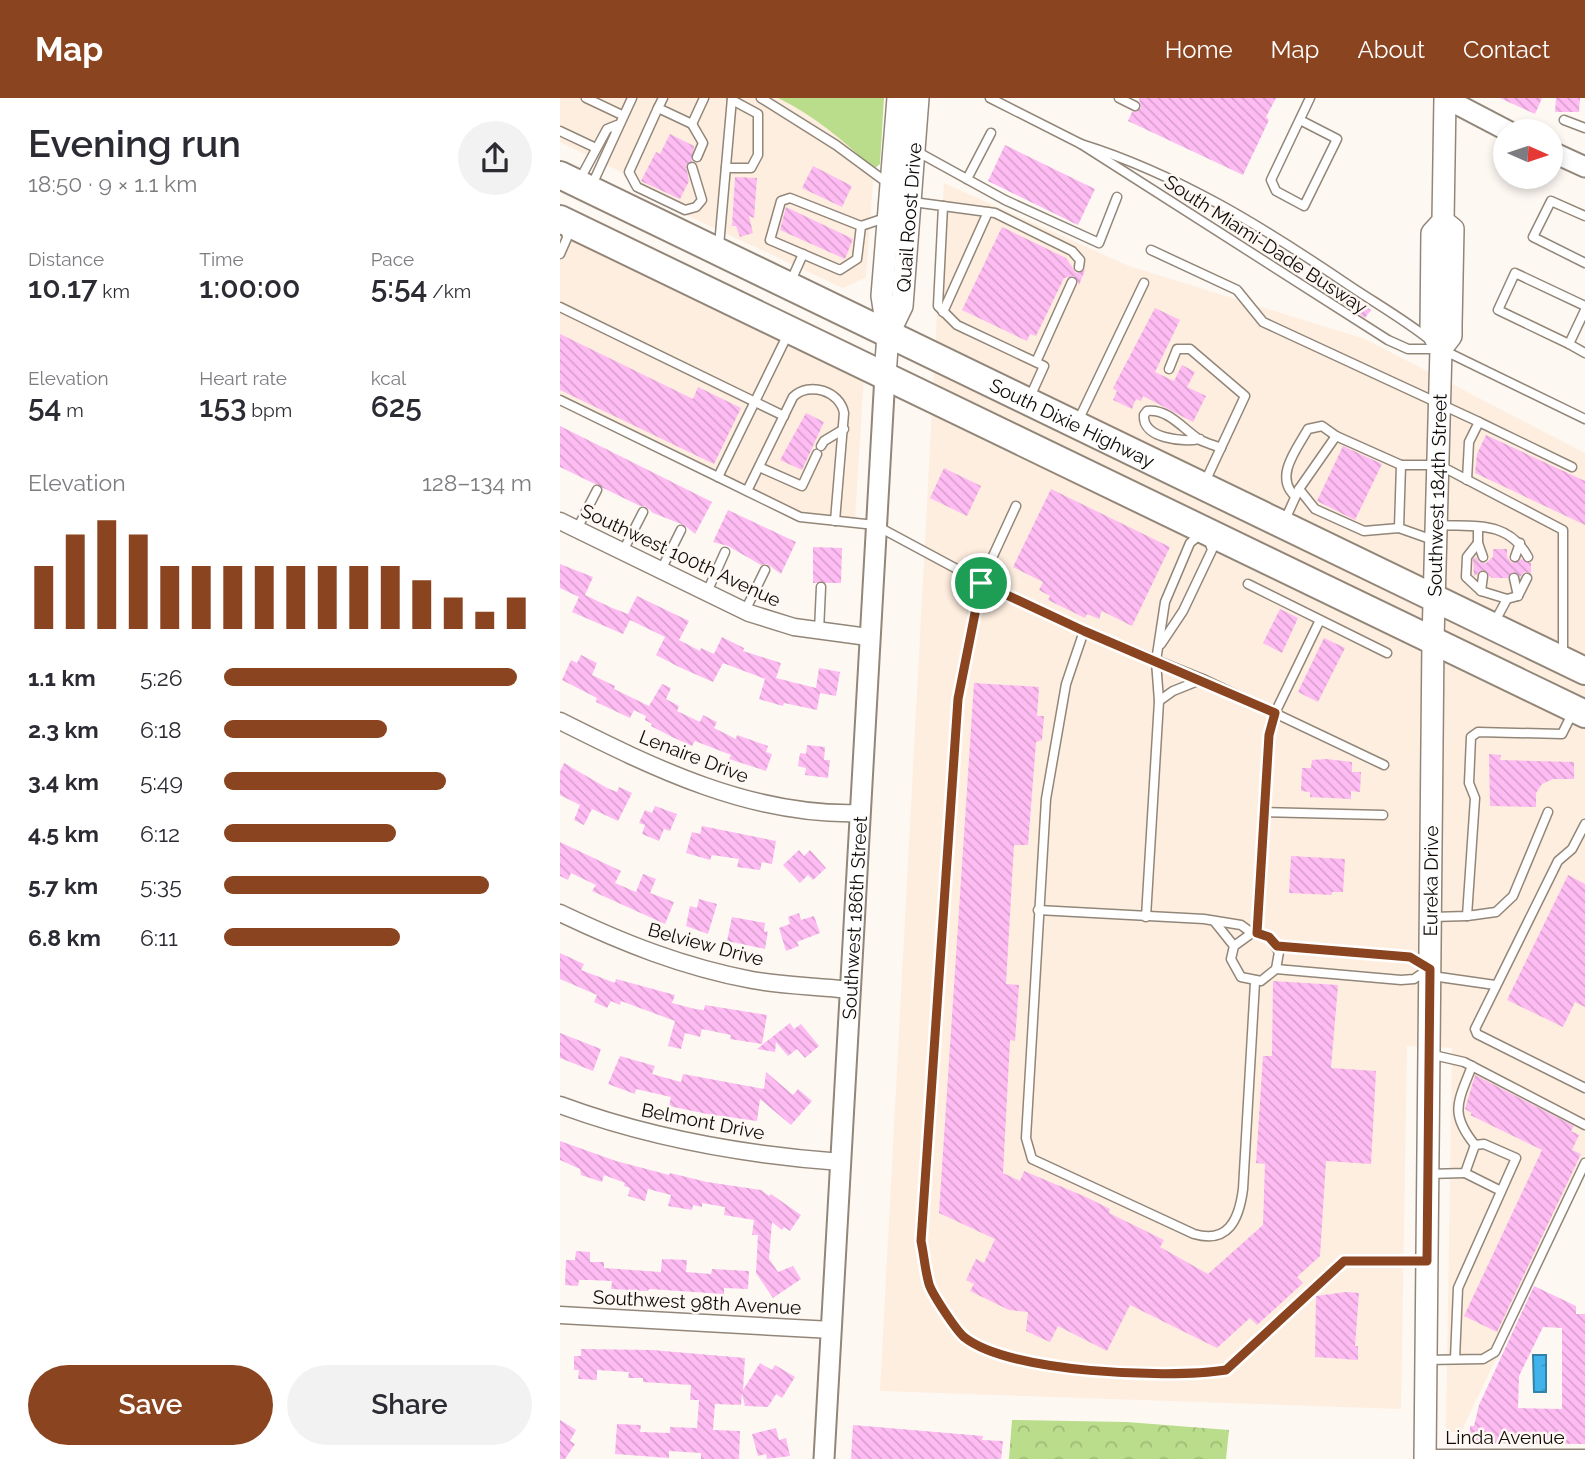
<!DOCTYPE html>
<meta charset="utf-8">
<style>
body{margin:0;font-family:Raleway,sans-serif;background:#f2f2f3;color:#2b2b33;height:100vh;display:flex;flex-direction:column;font-size:26px;white-space:nowrap}
*{box-sizing:border-box;margin:0}
p{font-size:23px;color:#7c7c81}
.icon{flex:none;width:38px;height:38px;fill:none;stroke:currentColor;stroke-width:2;stroke-linecap:round;stroke-linejoin:round}
.map{position:relative;flex:1;overflow:hidden}
.drawer{display:flex;flex-direction:column;background:#fff;width:560px}
.drawer>*{flex:none}
.needle{width:46px;rotate:93deg}
.fabs{position:absolute;left:933px;top:21px;display:grid;gap:14px}
.fabs a{display:grid;place-items:center;width:70px;height:70px;border-radius:50%;background:#fff;box-shadow:0 4px 10px #0003;font-size:35px}
.pin{position:absolute;display:grid;place-items:center;width:60px;height:60px;color:#fff;margin:-30px;border:4px solid #fff;border-radius:50%;box-shadow:0 2px 7px #0007}
.round{display:grid;place-items:center;flex:none;width:74px;height:74px;border-radius:37px;background:#f2f2f3}
.summary{display:flex;align-items:center;justify-content:space-between;height:119px;padding:0 28px}
h1{font-size:38px;font-weight:600;line-height:52px}
.figures{display:grid;grid-template-columns:repeat(3,1fr);gap:10px;height:119px;padding:7px 28px}
.figures div{display:grid;align-content:center}
.figures b{font-size:30px;font-weight:600}
.figures small{font-size:19px;font-weight:400}
.figures p{font-size:19px}
.chart{height:196px;padding:14px 28px}
.chart p{display:flex;justify-content:space-between}
.chart svg{width:100%;height:126px;margin-top:7px;stroke:#8a441f;stroke-width:6}
.action{display:flex;gap:14px;margin-top:auto;padding:14px 28px}
.action a{flex:1;height:80px;border-radius:42px;background:#8a441f;color:#fff;font-size:28px;font-weight:600;line-height:80px;text-align:center}
.action a+a{background:#f2f2f3;color:#2b2b33}
ul{padding:0 28px;list-style:none;font-size:23px}
li{display:grid;grid-template-columns:112px 84px 1fr;align-items:center;height:52px}
li i{height:18px;border-radius:9px;background:#8a441f}
header{display:flex;align-items:center;gap:42px;box-sizing:border-box;height:98px;padding:0 35px;background:#8a441f;color:#fff}
header strong{font-size:33px}
nav{display:flex;gap:38px;margin-inline-start:auto;font-size:24px}
main{display:flex;flex:1;min-height:0}
.map>svg:first-child{display:block}
</style>
<header>
<strong>Map</strong>
<nav><a>Home</a><a>Map</a><a>About</a><a>Contact</a></nav>
</header>
<main>
<section class="drawer">
<div class="summary"><div><h1>Evening run</h1><p>18:50 · 9 × 1.1 km</p></div><a class="round"><svg class="icon" aria-label="share" viewBox="0 0 24 24"><path d="M12 15V3M7 8l5-5 5 5M5 13v7h14v-7"/></svg></a></div>
<div class="figures">
<div><p>Distance</p><b>10.17<small> km</small></b></div>
<div><p>Time</p><b>1:00:00</b></div>
<div><p>Pace</p><b>5:54<small> /km</small></b></div>
</div>
<div class="figures">
<div><p>Elevation</p><b>54<small> m</small></b></div>
<div><p>Heart rate</p><b>153<small> bpm</small></b></div>
<div><p>kcal</p><b>625</b></div>
</div>
<div class="chart"><p><span>Elevation</span>128–134 m</p>
<svg viewBox="0 0 160 44" preserveAspectRatio="none"><path d="M5 44V22M15 44V11M25 44V6M35 44V11M45 44V22M55 44V22M65 44V22M75 44V22M85 44V22M95 44V22M105 44V22M115 44V22M125 44V27M135 44V33M145 44V38M155 44V33"/></svg>
</div>
<ul>
<li><b>1.1 km</b>5:26<i style="width:95%"></i></li>
<li><b>2.3 km</b>6:18<i style="width:53%"></i></li>
<li><b>3.4 km</b>5:49<i style="width:72%"></i></li>
<li><b>4.5 km</b>6:12<i style="width:56%"></i></li>
<li><b>5.7 km</b>5:35<i style="width:86%"></i></li>
<li><b>6.8 km</b>6:11<i style="width:57%"></i></li>
</ul>
<div class="action"><a>Save</a><a>Share</a></div>
</section>
<div class="map">
<svg width="1025" height="1361" viewBox="0 0 1025 1361">
<defs>
<pattern id="park-crowns" width="20" height="18" patternUnits="userSpaceOnUse" patternTransform="scale(1.75)"><rect width="20" height="18" fill="#b9dd8a"/><path d="M2 6a3 3 0 1 1 6 0M12 15a3 3 0 1 1 6 0" fill="none" stroke="#9ebc76"/></pattern>
<pattern id="water-ripples" width="26" height="14" patternUnits="userSpaceOnUse" patternTransform="scale(1.75)"><rect width="26" height="14" fill="#41b3ec"/><path d="M2 4q2-2 4 0t4 0M15 11q2-2 4 0t4 0" fill="none" stroke="#3899c9"/></pattern>
<pattern id="building-back-hatch" width="6" height="6" patternUnits="userSpaceOnUse" patternTransform="scale(1.75)"><rect width="6" height="6" fill="#febcf3"/><path d="M-1 5l2 2M0 0l6 6M5-1l2 2" fill="none" stroke="#d9a0cf"/></pattern>
</defs>
<rect width="100%" height="100%" fill="#fef8f3"/>
<g fill="#feeedf">
<polygon points="0,0 218,0 241,11 277,37 314,71 306,179 283,190 77,94 61,74 0,44"/>
<polygon points="384,85 569,168 805,241 1025,355 1025,1076 901,1334 886,1334 892,950 847,948 841,1311 320,1293"/>
<polygon points="0,126 304,277 295,421 241,415 0,298"/>
</g>
<path fill="#b9dd8a" d="M218,0h106l-4,66 -6,5c-30,-28 -59,-53 -96,-71z"/>
<polygon fill="url(#park-crowns)" points="452,1322 567,1324 669,1332 666,1361 449,1361"/>
<polygon fill="url(#water-ripples)" stroke="#3281a7" stroke-width="2" points="973,1257 986,1257 986,1294 974,1294"/>
<g fill="url(#building-back-hatch)" fill-rule="evenodd">
<polygon points="579,0 716,0 706,19 709,22 683,77 568,23 572,14 581,10"/>
<polygon points="940,0 982,0 975,16"/>
<polygon points="996,0 1020,0 1019,14 995,14"/>
<polygon points="110,36 134,48 132,63 126,68 129,83 120,101 81,83 96,54 100,56"/>
<polygon points="445,47 535,91 518,127 428,83"/>
<polygon points="253,68 292,88 282,109 242,90"/>
<polygon points="175,79 197,80 194,120 189,118 193,135 180,139 176,128 172,128"/>
<polygon points="226,109 293,141 285,161 220,132"/>
<polygon points="442,129 506,160 516,175 525,172 519,187 514,178 504,180 476,238 470,236 467,243 402,212"/>
<polygon points="783,193 811,212 805,220 778,202"/>
<polygon points="595,210 620,222 595,274 614,283 622,267 635,274 627,289 646,298 633,324 583,298 581,303 576,301 572,311 553,302 557,293 553,290"/>
<polygon points="0,236 133,301 138,289 181,310 154,366 0,292"/>
<polygon points="246,315 264,324 242,372 220,362"/>
<polygon points="0,328 152,404 135,436 124,427 93,415 85,408 80,408 0,369"/>
<polygon points="926,337 1025,383 1025,427 915,375 917,356"/>
<polygon points="783,348 822,366 795,422 757,403"/>
<polygon points="384,370 421,388 407,418 370,400"/>
<polygon points="491,391 610,449 572,528 542,513 539,521 527,516 525,520 488,502 490,498 479,492 483,484 453,469"/>
<polygon points="168,412 236,444 221,476 207,466 201,467 168,448 153,444"/>
<polygon points="253,449 282,450 281,485 253,485"/>
<polygon points="933,451 947,451 947,459 952,465 961,461 971,465 971,475 964,474 960,479 953,474 948,480 932,480 923,472 914,478 913,461 916,459 919,464 926,465 933,459"/>
<polygon points="0,466 33,479 25,497 50,509 68,516 77,498 129,523 119,542 140,553 141,550 154,556 162,539 184,550 183,553 221,565 216,580 256,590 259,570 280,574 276,598 260,595 257,612 224,605 223,608 199,601 205,581 163,565 153,584 119,569 96,557 105,539 70,522 63,536 12,514 19,499 0,490"/>
<polygon points="720,511 738,520 722,555 703,545"/>
<polygon points="764,540 785,550 758,604 738,594"/>
<polygon points="21,557 37,565 32,577 55,588 54,591 89,608 102,586 111,590 106,601 119,608 117,613 140,624 143,617 157,624 154,630 176,641 177,637 208,648 206,654 212,656 206,673 169,661 171,657 135,643 132,648 112,639 91,628 92,626 85,622 86,618 74,612 70,620 36,604 37,600 2,582 11,562 17,565"/>
<polygon points="414,585 479,589 477,618 484,618 482,642 476,644 468,747 454,747 446,886 459,887 455,943 450,942 443,1075 460,1083 464,1073 526,1099 550,1111 549,1115 604,1142 600,1149 648,1176 703,1127 705,1066 696,1065 703,958 712,958 713,883 778,887 771,970 816,973 811,1066 766,1063 760,1158 737,1179 743,1185 697,1227 690,1220 657,1250 570,1207 547,1253 498,1228 490,1244 466,1233 468,1214 449,1212 410,1193 414,1186 406,1182 416,1161 424,1165 435,1141 379,1115"/>
<polygon points="247,647 265,649 264,662 270,662 268,680 245,677 246,670 238,668 240,655 246,656"/>
<polygon points="929,656 941,657 940,662 1014,664 1014,681 993,681 982,686 976,695 976,709 930,708"/>
<polygon points="766,661 792,664 792,674 801,674 800,694 791,693 791,701 750,699 750,694 741,693 742,670 751,670 752,662"/>
<polygon points="4,665 47,690 57,694 59,689 72,695 58,723 32,711 24,727 14,722 20,707 0,697 0,674"/>
<polygon points="95,708 117,716 110,733 104,731 99,743 82,736 85,727 79,725 85,712 92,715"/>
<polygon points="142,728 216,743 212,766 202,764 200,772 177,769 179,761 152,757 150,762 126,755 132,734 140,736"/>
<polygon points="0,744 61,773 55,785 76,794 83,776 96,781 90,795 114,804 105,826 32,793 36,787 11,775 8,782 0,778"/>
<polygon points="239,752 244,758 250,752 266,770 253,782 248,777 240,785 223,767"/>
<polygon points="731,758 785,761 783,794 772,794 772,797 729,795"/>
<polygon points="1008,777 1025,786 1025,909 1015,904 1003,929 947,902"/>
<polygon points="139,801 157,806 148,836 126,828 130,808 137,810"/>
<polygon points="239,815 241,822 254,818 260,835 237,844 239,848 226,853 219,830 230,826 228,819"/>
<polygon points="172,819 205,825 204,834 208,833 205,851 167,843"/>
<polygon points="0,855 24,866 21,872 55,885 56,881 115,897 112,905 135,911 144,912 145,907 207,917 202,946 170,941 171,937 142,931 140,939 125,935 121,951 108,948 115,923 61,903 60,907 51,903 47,910 34,904 37,897 0,881"/>
<polygon points="230,925 234,931 241,926 259,948 245,960 237,951 228,958 216,944 215,954 197,951"/>
<polygon points="0,935 41,951 33,973 0,960"/>
<polygon points="60,958 95,968 92,976 121,984 123,976 204,991 206,974 233,997 238,991 252,1003 231,1027 200,1001 197,1023 147,1016 109,1008 111,999 76,991 75,996 48,986"/>
<polygon points="915,977 1014,1028 1011,1033 1019,1037 1012,1052 1021,1056 937,1234 904,1218 982,1052 910,1017 912,1015 905,1011"/>
<polygon points="0,1043 56,1063 109,1077 110,1075 147,1084 201,1092 209,1098 211,1096 241,1117 230,1133 224,1129 222,1132 212,1124 209,1161 218,1174 233,1168 241,1181 213,1200 196,1175 198,1137 192,1137 194,1122 164,1117 165,1109 142,1105 142,1109 133,1107 132,1112 108,1108 111,1097 88,1091 85,1103 68,1098 70,1090 64,1088 65,1085 44,1077 42,1084 21,1077 20,1071 0,1062"/>
<polygon points="16,1153 30,1154 30,1164 44,1164 44,1170 101,1174 102,1161 127,1162 126,1174 151,1176 152,1171 189,1173 188,1191 164,1190 164,1196 89,1191 88,1193 51,1191 52,1183 29,1182 19,1182 18,1188 5,1187 6,1162 15,1162"/>
<path d="M974,1188l42,20v8h9v130l-115,-1v-17h4l5,-21zM983,1229l19,1v81l-44,-1 1,-32z"/>
<polygon points="786,1194 799,1195 795,1248 798,1248 798,1262 755,1259 756,1198"/>
<polygon points="21,1251 92,1252 185,1260 183,1292 200,1265 212,1272 215,1267 235,1279 222,1300 216,1296 208,1309 185,1308 182,1295 181,1307 155,1306 153,1332 180,1333 179,1361 141,1361 141,1355 109,1353 109,1360 55,1356 57,1326 81,1327 80,1334 110,1335 110,1329 137,1330 139,1302 130,1302 131,1287 83,1284 83,1280 68,1280 69,1274 37,1272 37,1282 18,1281 19,1272 14,1272 14,1258 21,1258"/>
<polygon points="0,1322 16,1332 10,1343 15,1346 5,1361 0,1361"/>
<polygon points="293,1327 423,1338 422,1342 443,1343 441,1361 291,1361"/>
<polygon points="216,1330 219,1342 226,1340 230,1358 207,1361 206,1356 198,1358 192,1336"/>
</g>
<g fill="none" stroke-linecap="round" stroke-linejoin="round">
<g stroke="#928679" stroke-width="11">
<g id="service">
<polyline points="26,0 62,17"/>
<polyline points="103,0 98,10 132,26 144,0"/>
<polyline points="201,0 276,47 322,81 331,82"/>
<polyline points="430,0 521,46 828,242 848,251 878,251"/>
<polyline points="559,0 575,8"/>
<polyline points="98,10 69,74 77,89 125,112 136,109 142,102 132,69"/>
<polyline points="740,22 777,41 744,108 716,93 711,82 750,0"/>
<polyline points="1004,22 1025,30"/>
<polyline points="132,26 143,45 137,59"/>
<polyline points="0,33 36,50"/>
<path d="M521,46c97,30 185,85 269,142 27,18 55,34 80,54"/>
<polyline points="356,53 445,102 539,145 557,99"/>
<polyline points="166,70 191,70 198,57 198,16 172,2"/>
<polyline points="407,81 431,35"/>
<polyline points="19,83 47,31 57,27"/>
<polyline points="31,89 72,0"/>
<polyline points="353,104 383,108 378,208 397,227 484,268 470,299"/>
<polyline points="383,108 435,115 512,153 520,162 519,169"/>
<polyline points="1025,118 991,103 973,139 1025,165"/>
<polyline points="301,128 230,100 221,103 210,142 280,172 297,161 301,128 325,120"/>
<polyline points="159,148 172,0"/>
<polyline points="591,152 677,192 703,224 919,324 909,344 907,382"/>
<polyline points="0,156 7,140 6,129"/>
<polyline points="230,185 243,156"/>
<polyline points="0,209 224,318"/>
<polyline points="1025,212 1009,246 1025,255"/>
<polyline points="383,214 428,114"/>
<polyline points="228,236 158,379 240,419 315,427 421,484 524,533 643,581 824,667"/>
<polyline points="1009,246 938,212 955,175 1025,208"/>
<polyline points="883,252 1025,321"/>
<polyline points="476,264 512,184"/>
<polyline points="609,271 617,251 630,251 685,298 644,386"/>
<polyline points="0,302 158,379"/>
<polyline points="919,324 1012,369"/>
<polyline points="517,325 584,185"/>
<path d="M640,341c-17,3 -58,0 -56,-24l3,-4c21,-3 37,19 53,29 6,3 14,5 21,8"/>
<polyline points="261,348 264,343 284,331"/>
<polyline points="199,369 242,388 257,356"/>
<polyline points="739,391 755,411 804,433 839,430 873,442"/>
<path d="M187,393l46,-94c16,-16 47,-6 51,16l-9,108"/>
<path d="M735,398c-21,-19 1,-46 13,-67l14,-3 14,10"/>
<path d="M456,408l-35,76 -23,117 -37,543c3,13 4,28 8,42 3,10 27,46 35,53 45,36 204,42 262,33l118,-109h80"/>
<polyline points="724,424 739,391 776,338 841,367"/>
<path d="M879,427c36,2 69,-5 89,32"/>
<polyline points="918,429 918,445 923,459"/>
<polyline points="839,430 841,367 879,367 1003,432 1003,559"/>
<polyline points="17,431 37,392"/>
<polyline points="918,445 907,459 906,479 921,493"/>
<polyline points="63,453 83,414"/>
<polyline points="955,459 960,445"/>
<polyline points="101,472 121,432"/>
<polyline points="923,478 921,493 947,501"/>
<polyline points="954,480 958,498"/>
<polyline points="688,486 827,555"/>
<polyline points="147,494 165,454"/>
<polyline points="185,513 205,472"/>
<polyline points="934,525 947,501 958,498 967,480"/>
<polyline points="259,533 261,489"/>
<path d="M524,533l-18,53 -20,115 -20,339 6,21 162,75c34,10 45,-14 49,-45l12,-207"/>
<polyline points="601,546 623,513 652,452 648,440"/>
<polyline points="599,603 613,593 643,581"/>
<polyline points="705,714 823,717"/>
<polyline points="1025,726 1012,751 998,763 915,931 917,936 1025,990"/>
<polyline points="478,812 644,821 681,827 692,835"/>
<polyline points="907,818 936,814 953,798 988,714"/>
<polyline points="586,819 599,603 596,563 605,504 630,445 642,435"/>
<polyline points="872,819 907,818 915,700 909,685 911,639 918,634 1002,636 1013,614"/>
<polyline points="654,823 674,848 671,861 681,879 701,883 716,871 719,854 709,839 692,835 674,848"/>
<polyline points="697,835 709,637 715,615 760,522"/>
<polyline points="717,848 850,859 879,879 935,887"/>
<polyline points="716,871 841,882 854,881 867,872"/>
<polyline points="869,956 904,964 1025,1027"/>
<path d="M912,968c-14,36 -23,47 3,79"/>
<polyline points="905,1075 941,1093"/>
<polyline points="868,1076 905,1075 915,1047 924,1046 956,1060 898,1190 895,1261"/>
<polyline points="866,1262 923,1261 935,1254 1025,1065"/>
</g>
</g>
<g stroke="#928679" stroke-width="19">
<g id="minor">
<polyline points="0,423 189,515 234,529 308,539"/>
<path d="M0,623c94,47 192,96 301,92"/>
<path d="M0,815c63,30 123,54 192,67 32,6 65,6 97,10"/>
<path d="M0,1007c92,34 184,50 281,57"/>
<polyline points="0,1217 272,1232"/>
<polyline points="866,1360 1025,1360"/>
</g>
</g>
<g stroke="#928679" stroke-width="23">
<g id="tertiary">
<polyline points="885,0 948,33"/>
<polyline points="990,53 1025,69"/>
<path id="s1" d="M264,1361l61,-1084"/>
</g>
</g>
<g stroke="#928679" stroke-width="24">
<g id="secondary">
<polyline points="883,123 893,131 891,227 891,238 881,251 871,232 872,135 883,123 885,0"/>
<path id="s2" d="M328,237l14,-29 16,-208"/>
<polyline points="325,277 328,237 322,198 338,0"/>
<path id="s3" d="M865,1361l8,-819 8,-291"/>
</g>
</g>
<g stroke="#928679" stroke-width="30">
<g id="trunk">
<path id="s4" d="M0,77l1025,496"/>
<polyline points="0,121 1025,616"/>
</g>
</g>
<use href="#service" stroke="#fff" stroke-width="8"/>
<use href="#minor" stroke="#fff" stroke-width="16"/>
<use href="#tertiary" stroke="#fff" stroke-width="19"/>
<use href="#secondary" stroke="#fff" stroke-width="21"/>
<use href="#trunk" stroke="#fff" stroke-width="26"/>
</g>
<g fill="none" stroke-linecap="round" stroke-linejoin="round">
<g stroke="#fff" stroke-width="14">
<path id="route" d="M421,485l103,48 191,82 -6,22 -12,198 12,4 8,9 133,11 20,12 -3,292h-83l-118,109c-58,9 -217,3 -262,-33 -8,-7 -32,-43 -35,-53 -4,-14 -5,-29 -8,-43l37,-542z"/>
</g>
<use href="#route" stroke="#8a441f" stroke-width="9"/>
</g>
<g text-anchor="middle" stroke-width="5" stroke-linejoin="round" paint-order="stroke">
<g font-size="19" fill="#100b07" stroke="#fef8f3">
<text dy="7" stroke="none"><textPath href="#s2" startOffset="121">Quail Roost Drive</textPath></text>
<text transform="translate(706 146) rotate(33)" y="7">South Miami-Dade Busway</text>
<text dy="7" stroke="none"><textPath href="#s4" startOffset="569">South Dixie Highway</textPath></text>
<text dy="7" stroke="none"><textPath href="#s3" startOffset="964">Southwest 184th Street</textPath></text>
<text transform="translate(121 457) rotate(25)" y="7">Southwest 100th Avenue</text>
<text transform="translate(134 658) rotate(21)" y="7">Lenaire Drive</text>
<text dy="7" stroke="none"><textPath href="#s3" startOffset="578">Eureka Drive</textPath></text>
<text dy="7" stroke="none"><textPath href="#s1" startOffset="542">Southwest 186th Street</textPath></text>
<text transform="translate(146 846) rotate(15)" y="7">Belview Drive</text>
<text transform="translate(143 1023) rotate(11)" y="7">Belmont Drive</text>
<text transform="translate(137 1204) rotate(3)" y="7">Southwest 98th Avenue</text>
<text x="945" y="1346">Linda Avenue</text>
</g>
</g>
</svg>
<div class="fabs">
<a><svg class="needle" viewBox="-14 -14 28 28"><path d="M0-13l5 13h-10z" fill="#e53935"/><path d="M0 13l5-13h-10z" fill="#7c7c81"/></svg></a>
</div>
<div class="pin" style="left:421px;top:485px;background:#1e9e55"><svg class="icon" aria-label="arrive" viewBox="0 0 24 24"><path d="M6 21V4h12l-3 4 3 4H6"/></svg></div>
</div>
</main>
